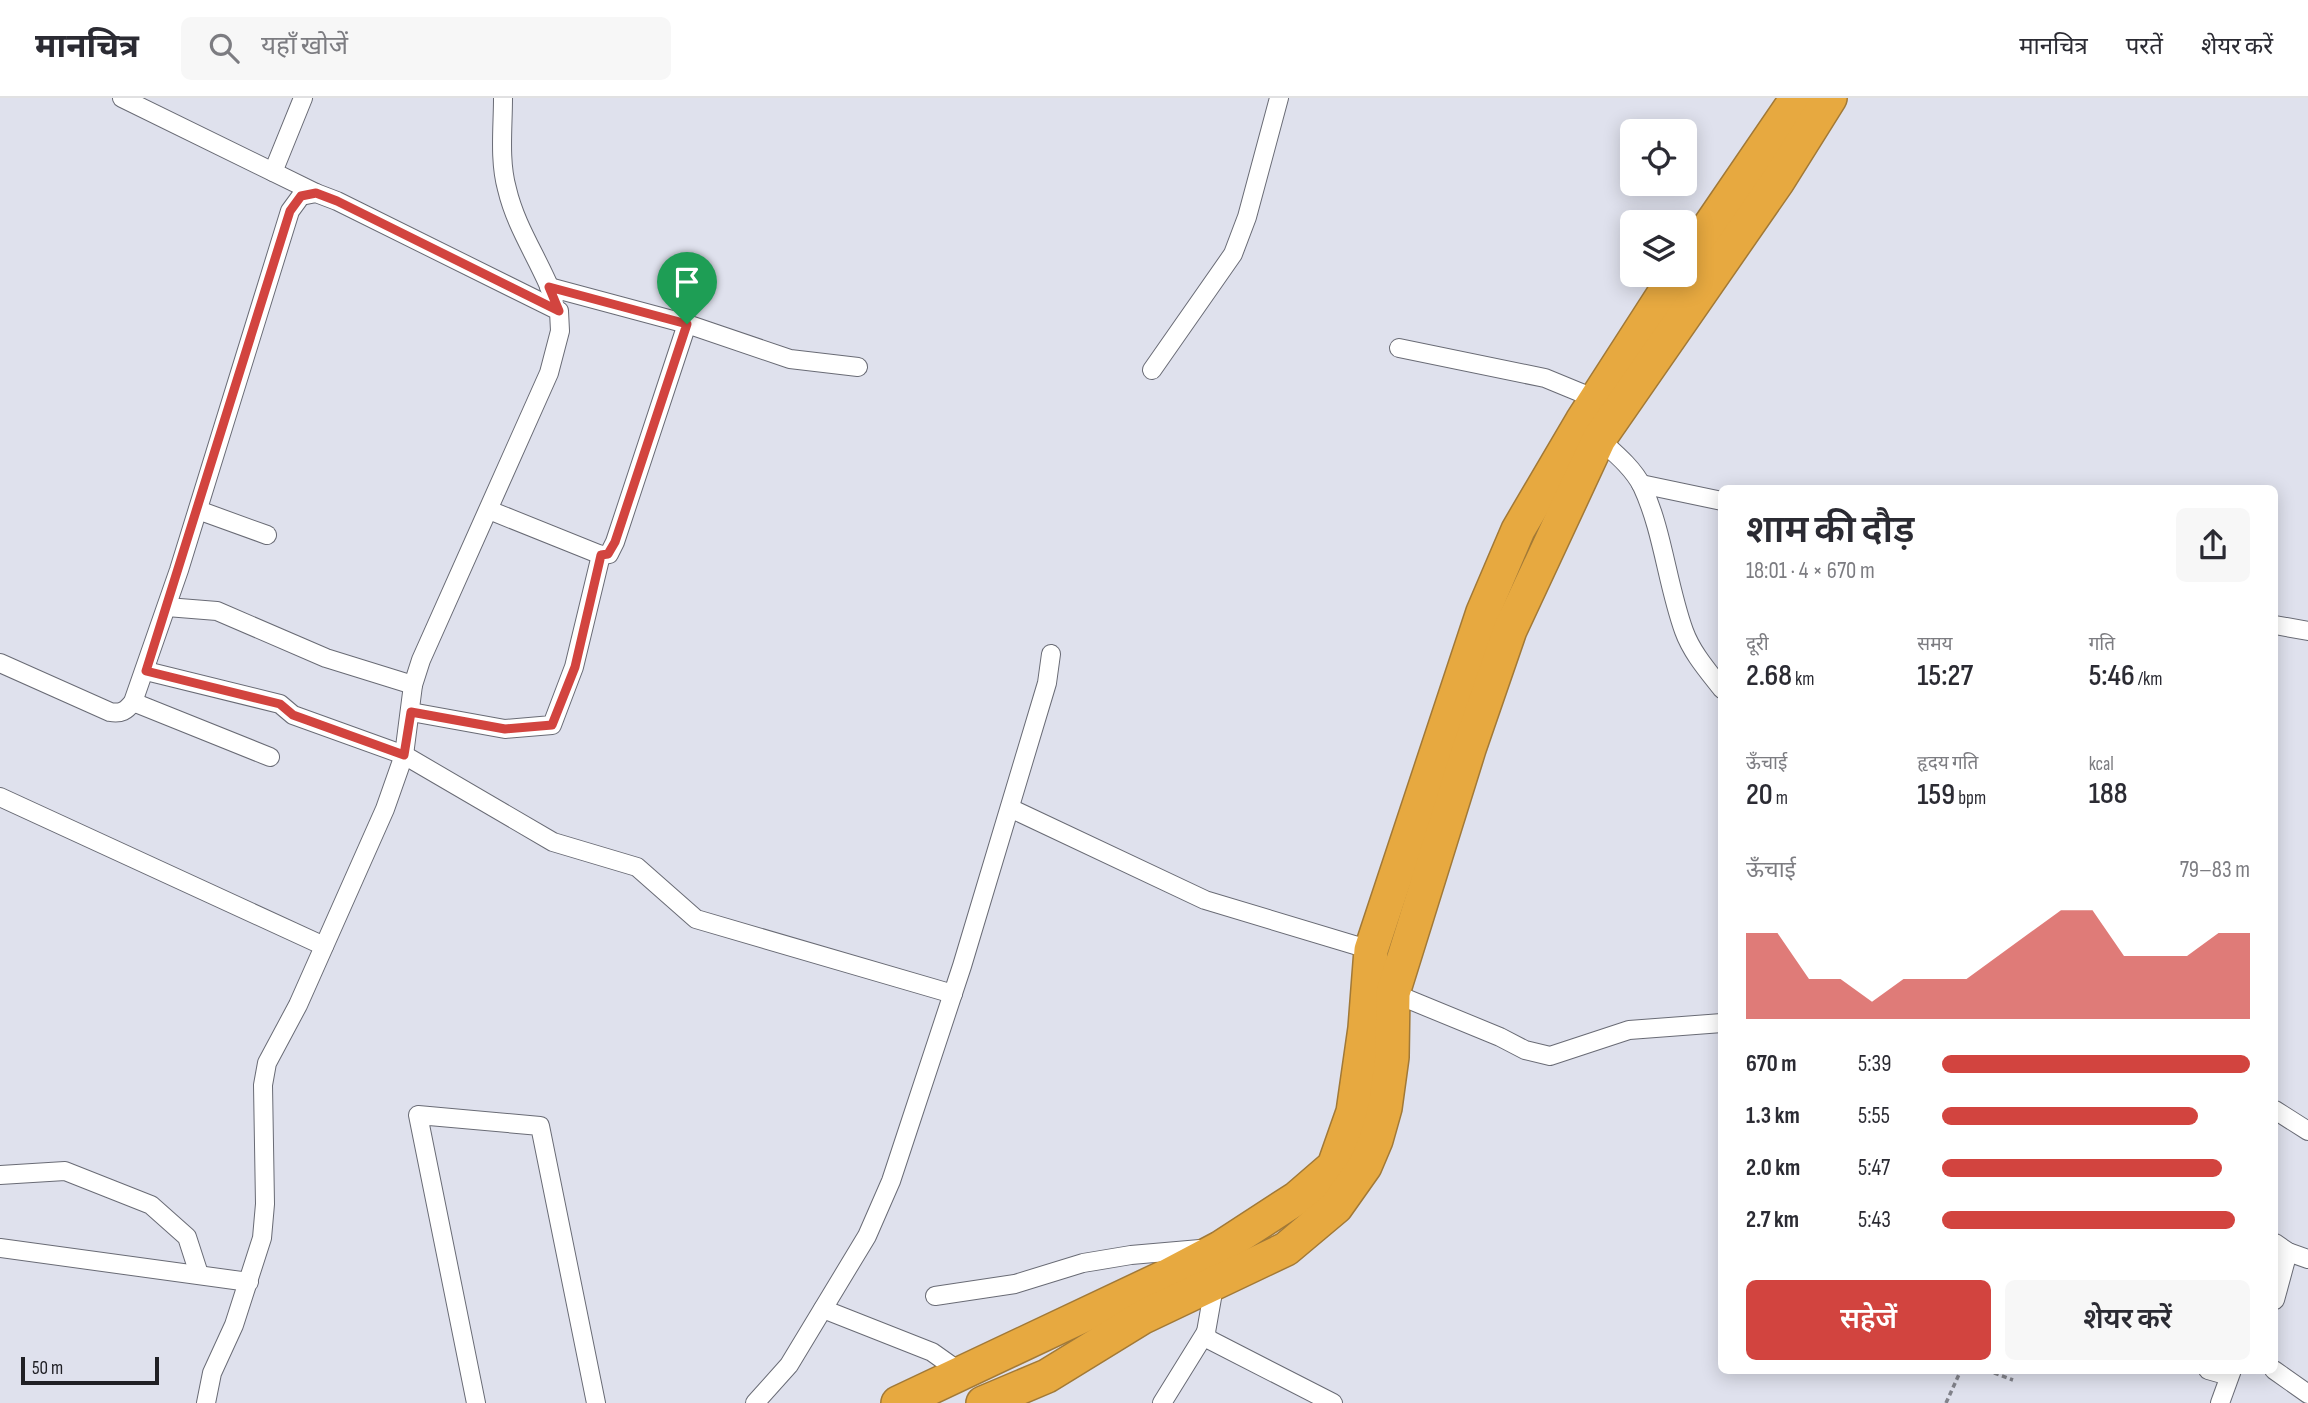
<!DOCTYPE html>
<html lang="hi">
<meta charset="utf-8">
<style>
body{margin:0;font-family:"Sofia Sans Condensed","Noto Sans Devanagari",sans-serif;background:#f7f7f7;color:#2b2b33;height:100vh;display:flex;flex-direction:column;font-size:26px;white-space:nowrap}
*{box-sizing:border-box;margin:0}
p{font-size:23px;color:#7c7c81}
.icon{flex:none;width:38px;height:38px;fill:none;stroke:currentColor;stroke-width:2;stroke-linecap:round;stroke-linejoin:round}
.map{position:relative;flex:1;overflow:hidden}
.drawer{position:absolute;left:1718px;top:387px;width:560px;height:889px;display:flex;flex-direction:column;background:#fff;border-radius:10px;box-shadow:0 4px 18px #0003}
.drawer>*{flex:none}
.fabs{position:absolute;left:1620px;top:21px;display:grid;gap:14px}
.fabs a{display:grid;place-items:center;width:77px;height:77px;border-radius:10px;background:#fff;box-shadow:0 4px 18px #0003;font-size:35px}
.scale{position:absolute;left:21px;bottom:18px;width:138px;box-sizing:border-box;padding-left:7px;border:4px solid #202025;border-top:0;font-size:19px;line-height:24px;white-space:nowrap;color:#202025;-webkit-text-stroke:5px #dfe1ed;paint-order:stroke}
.pin{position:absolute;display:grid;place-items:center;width:60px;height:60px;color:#fff;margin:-72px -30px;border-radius:50% 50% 50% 0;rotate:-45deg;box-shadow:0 0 7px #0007}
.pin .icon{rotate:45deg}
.round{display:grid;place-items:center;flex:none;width:74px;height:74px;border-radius:10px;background:#f7f7f7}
.head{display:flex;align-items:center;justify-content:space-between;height:119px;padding:0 28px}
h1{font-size:38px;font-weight:600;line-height:52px}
.stats{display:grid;grid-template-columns:repeat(3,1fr);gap:10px;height:119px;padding:7px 28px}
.stats div{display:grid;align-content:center}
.stats b{font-size:30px;font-weight:600}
.stats small{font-size:19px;font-weight:400}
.stats p{font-size:19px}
.chart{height:196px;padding:14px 28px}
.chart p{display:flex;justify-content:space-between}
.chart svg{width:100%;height:126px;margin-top:7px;fill:#d2443f;opacity:.7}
.button{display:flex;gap:14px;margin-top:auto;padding:14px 28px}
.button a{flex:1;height:80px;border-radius:10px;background:#d2443f;color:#fff;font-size:28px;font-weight:600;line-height:80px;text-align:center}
.button a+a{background:#f7f7f7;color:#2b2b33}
ul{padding:0 28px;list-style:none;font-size:23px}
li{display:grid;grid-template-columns:112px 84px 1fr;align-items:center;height:52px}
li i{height:18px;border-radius:9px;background:#d2443f}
header{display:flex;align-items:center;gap:42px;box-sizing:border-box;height:98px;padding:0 35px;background:#fff;border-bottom:2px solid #e1e1e2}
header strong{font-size:33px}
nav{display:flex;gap:38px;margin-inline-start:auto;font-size:24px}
.search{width:490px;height:63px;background:#f7f7f7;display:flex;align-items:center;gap:18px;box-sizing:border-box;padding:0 24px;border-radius:10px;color:#7c7c81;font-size:26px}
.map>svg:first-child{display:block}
</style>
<header>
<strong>मानचित्र</strong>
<div class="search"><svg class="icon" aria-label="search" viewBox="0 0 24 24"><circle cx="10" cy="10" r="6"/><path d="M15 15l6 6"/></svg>यहाँ खोजें</div>
<nav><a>मानचित्र</a><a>परतें</a><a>शेयर करें</a></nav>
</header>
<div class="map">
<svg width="2308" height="1305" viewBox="0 0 2308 1305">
<rect width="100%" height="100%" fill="#dfe1ed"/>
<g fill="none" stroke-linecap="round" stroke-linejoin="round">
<g stroke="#696b75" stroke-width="20">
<g id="street">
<polyline points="122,0 316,95"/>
<path d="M503,0c0,30 -4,62 4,91 9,39 33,72 47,109"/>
<polyline points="273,74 303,0"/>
<polyline points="549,189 687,226 790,261 858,269"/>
<polyline points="1399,250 1545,280 1596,301"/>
<polyline points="1152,272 1233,156 1247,119 1279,0"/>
<path d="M1595,337c16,15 37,31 47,51 21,45 25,98 42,145 8,22 24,40 38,58"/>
<polyline points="1641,386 1722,403"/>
<polyline points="198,412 267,437"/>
<polyline points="489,412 601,457 609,456 615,444 687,226"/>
<polyline points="167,509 217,513 326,560 413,587"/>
<polyline points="2275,527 2308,533"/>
<path d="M0,565l110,49c11,2 16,-1 23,-10l46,-132 111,-359 11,-15 15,-3 21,8 222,110 1,20 -11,42 -128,287 -8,25 -9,70 -19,54 -87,196 -31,58 -4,22 2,119 -3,34 -28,87 -22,48 -6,30"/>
<polyline points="146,573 280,606 293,617 404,657 553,744 637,769 696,821 953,896"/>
<polyline points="133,604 270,659"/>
<polyline points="411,614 505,631 552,627 574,569 601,457"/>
<polyline points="0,699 324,848"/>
<polyline points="1010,710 1205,802 1371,852"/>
<polyline points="1393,895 1500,939 1525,952 1550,958 1629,932 1722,925"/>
<polyline points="2275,1012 2308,1033"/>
<polyline points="0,1077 65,1073 151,1107 187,1139 199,1176"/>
<polyline points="2275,1145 2288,1154 2308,1161"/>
<polyline points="0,1150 249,1184"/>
<polyline points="1215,1183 1206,1234 1208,1241 1333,1305"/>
<polyline points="935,1198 1015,1186 1083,1165 1131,1157 1200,1151"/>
<polyline points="2275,1202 2288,1154"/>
<polyline points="823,1211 932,1254 963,1276"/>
<polyline points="2208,1272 2229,1278"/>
<polyline points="2274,1272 2308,1296"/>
<polyline points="476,1305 418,1017 540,1028 596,1305"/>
<polyline points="755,1305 789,1267 867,1138 891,1083 962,868 1047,585 1051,556"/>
<polyline points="1162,1305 1206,1234"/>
<polyline points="2220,1305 2232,1272"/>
</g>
</g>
<g stroke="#a17937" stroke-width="36">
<g id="highway">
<polyline points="1685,164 1797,0"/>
<polyline points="898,1305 1167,1178 1220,1150 1297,1100 1334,1068 1353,1014 1365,930 1371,852 1483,514 1518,432 1582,323 1676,177"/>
<polyline points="983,1305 1047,1278 1143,1219 1286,1151 1336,1109 1365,1068 1376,1042 1385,1010 1392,959 1393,895 1469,651 1510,532 1599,341 1778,83 1830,0"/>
</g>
</g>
<g stroke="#82838b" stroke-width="3.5" stroke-dasharray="5 3.5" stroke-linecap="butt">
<polyline points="1986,1272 2013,1282"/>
<polyline points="1946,1305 1961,1272"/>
</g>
<use href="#street" stroke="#fff" stroke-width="18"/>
<use href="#highway" stroke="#e7a940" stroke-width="33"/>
</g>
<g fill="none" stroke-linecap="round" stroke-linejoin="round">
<g stroke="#fff" stroke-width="14">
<polygon id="route" points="316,95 337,103 559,213 549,189 687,226 615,444 608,456 601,457 575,569 552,627 505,631 411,614 404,657 293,617 280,606 146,573 290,113 301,98"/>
</g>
<use href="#route" stroke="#d2443f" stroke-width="9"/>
</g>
</svg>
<div class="fabs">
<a><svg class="icon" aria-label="locate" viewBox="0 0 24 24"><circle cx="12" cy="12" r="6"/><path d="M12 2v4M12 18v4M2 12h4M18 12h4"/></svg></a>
<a><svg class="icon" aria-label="layers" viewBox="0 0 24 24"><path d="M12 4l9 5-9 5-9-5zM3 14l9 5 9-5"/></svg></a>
</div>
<div class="scale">50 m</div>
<div class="pin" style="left:687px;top:226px;background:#1e9e55"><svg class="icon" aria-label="arrive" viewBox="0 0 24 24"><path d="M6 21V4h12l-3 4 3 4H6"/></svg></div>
<section class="drawer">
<div class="head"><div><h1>शाम की दौड़</h1><p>18:01 · 4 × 670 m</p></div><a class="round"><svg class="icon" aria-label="share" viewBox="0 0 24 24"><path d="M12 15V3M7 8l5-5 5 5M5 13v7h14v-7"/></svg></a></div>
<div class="stats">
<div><p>दूरी</p><b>2.68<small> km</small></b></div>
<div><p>समय</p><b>15:27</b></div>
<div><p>गति</p><b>5:46<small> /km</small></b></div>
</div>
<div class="stats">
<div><p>ऊँचाई</p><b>20<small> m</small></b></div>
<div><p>हृदय गति</p><b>159<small> bpm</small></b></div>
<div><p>kcal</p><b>188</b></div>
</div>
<div class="chart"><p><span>ऊँचाई</span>79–83 m</p>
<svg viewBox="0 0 160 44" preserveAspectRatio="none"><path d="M0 44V14L10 14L20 30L30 30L40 38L50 30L60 30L70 30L80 22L90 14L100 6L110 6L120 22L130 22L140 22L150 14L160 14V44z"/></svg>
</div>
<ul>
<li><b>670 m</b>5:39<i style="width:100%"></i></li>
<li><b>1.3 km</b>5:55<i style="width:83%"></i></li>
<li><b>2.0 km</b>5:47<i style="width:91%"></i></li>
<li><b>2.7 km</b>5:43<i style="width:95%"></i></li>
</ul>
<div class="button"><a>सहेजें</a><a>शेयर करें</a></div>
</section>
</div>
